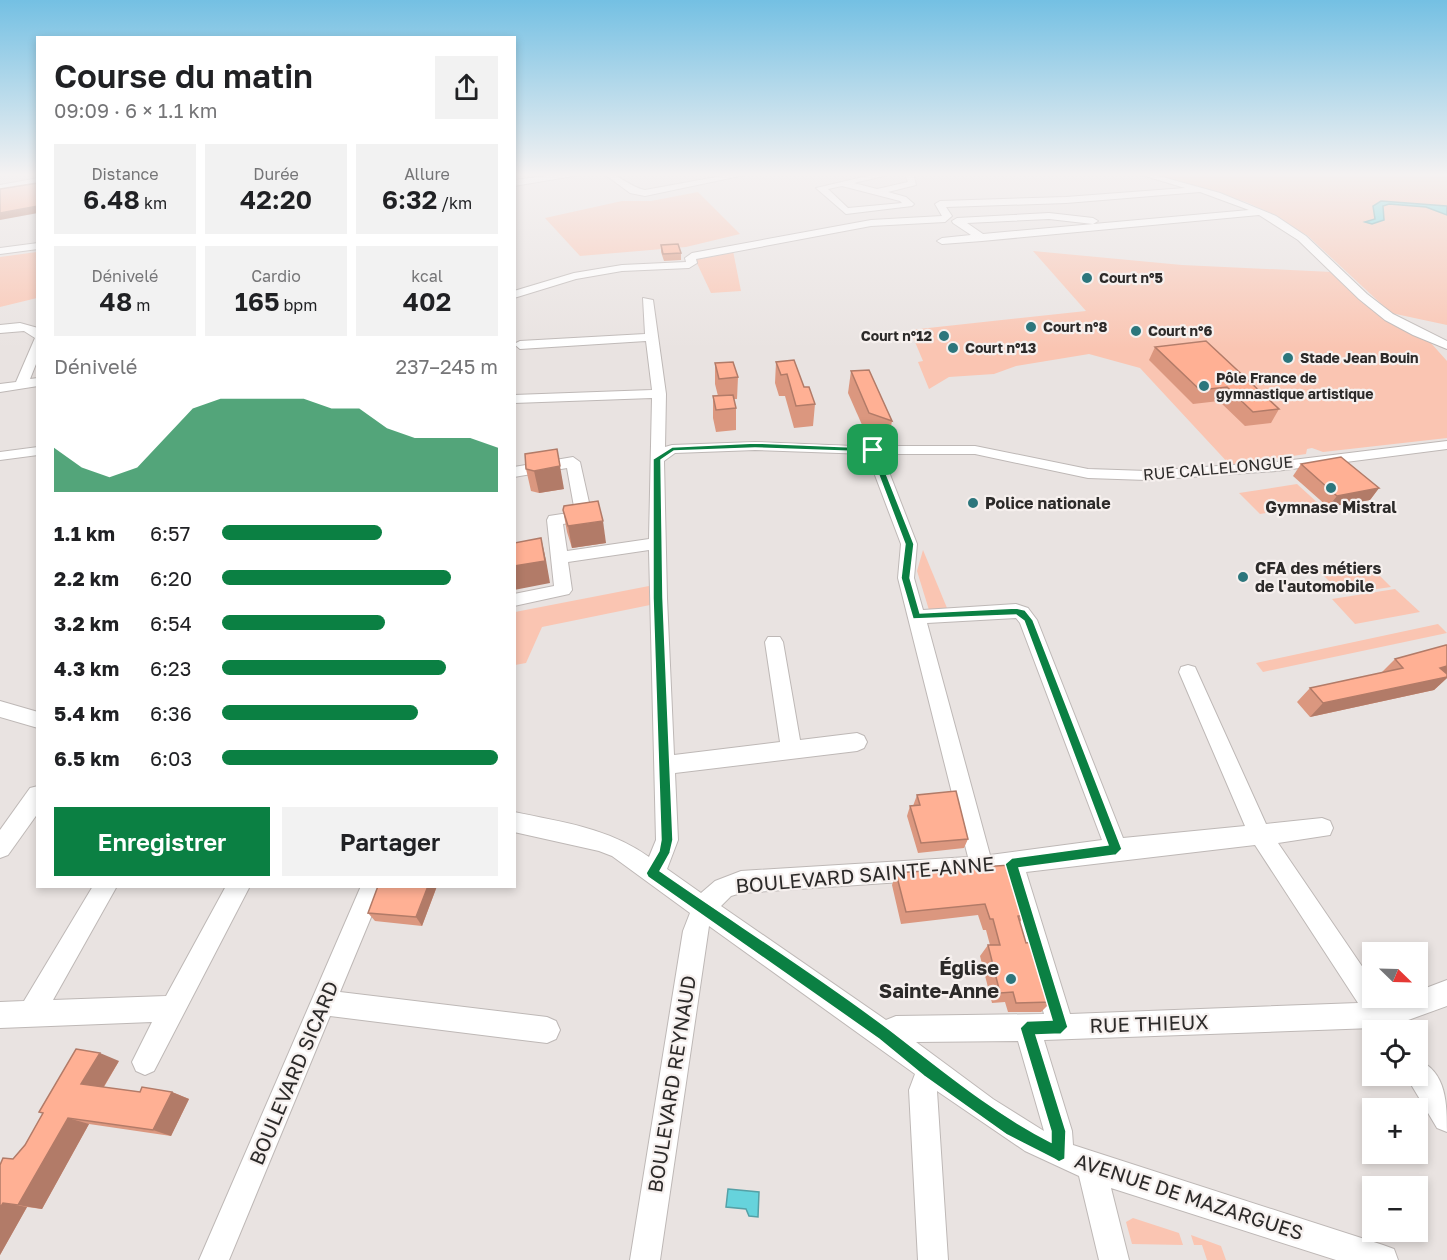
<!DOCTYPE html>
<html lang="fr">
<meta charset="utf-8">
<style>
body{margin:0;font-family:"Golos Text",sans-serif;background:#f2f2f2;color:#202124;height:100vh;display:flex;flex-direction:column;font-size:22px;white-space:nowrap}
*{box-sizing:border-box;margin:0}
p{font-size:20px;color:#757577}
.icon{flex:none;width:33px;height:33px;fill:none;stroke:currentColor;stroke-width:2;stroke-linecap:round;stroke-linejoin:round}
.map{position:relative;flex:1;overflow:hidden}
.details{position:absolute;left:36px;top:36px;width:480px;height:852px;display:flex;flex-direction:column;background:#fff;border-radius:0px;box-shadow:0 3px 9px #0003}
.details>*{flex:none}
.needle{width:39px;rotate:113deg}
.buttons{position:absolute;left:1362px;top:942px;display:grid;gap:12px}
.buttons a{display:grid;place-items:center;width:66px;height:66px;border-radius:0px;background:#fff;box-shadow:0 3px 9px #0003;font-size:30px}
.pin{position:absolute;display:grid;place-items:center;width:51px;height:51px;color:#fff;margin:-26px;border-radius:12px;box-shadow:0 3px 9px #0006}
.round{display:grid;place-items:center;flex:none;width:63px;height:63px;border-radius:0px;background:#f2f2f2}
.overview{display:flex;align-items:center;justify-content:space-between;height:102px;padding:0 18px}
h1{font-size:33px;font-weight:600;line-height:45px}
.figures{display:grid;grid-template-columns:repeat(3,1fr);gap:9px;height:102px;padding:6px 18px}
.figures div{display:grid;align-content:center;border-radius:0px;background:#f2f2f2;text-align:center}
.figures b{font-size:26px;font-weight:600}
.figures small{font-size:16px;font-weight:400}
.figures p{font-size:16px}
.chart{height:168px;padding:12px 18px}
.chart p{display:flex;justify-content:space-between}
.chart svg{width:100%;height:108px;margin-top:6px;fill:#0b8043;opacity:.7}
.action{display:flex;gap:12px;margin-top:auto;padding:12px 18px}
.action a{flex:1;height:69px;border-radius:0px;background:#0b8043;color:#fff;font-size:24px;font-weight:600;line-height:69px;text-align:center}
.action a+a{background:#f2f2f2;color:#202124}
ul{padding:0 18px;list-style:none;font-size:20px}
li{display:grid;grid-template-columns:96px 72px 1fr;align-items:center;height:45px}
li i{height:15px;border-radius:8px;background:#0b8043}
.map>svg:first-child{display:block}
</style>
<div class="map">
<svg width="1447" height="1260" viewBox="0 0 1447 1260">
<rect width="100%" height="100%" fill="#e9e3e1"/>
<g fill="#fac5b2">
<polygon points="1148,173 1447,173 1447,325 1391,313 1308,236 1268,212 1246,202"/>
<polygon points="698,192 740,234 686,247 580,256 545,218 622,201 651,201"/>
<polygon points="733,251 741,291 711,293 694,257"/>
<polygon points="1033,251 1182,265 1332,272 1377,314 1430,342 1447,361 1447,438 1323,452 1312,448 1307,449 1306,454 1230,465 1140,368 1089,354 1016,366 994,374 949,377 929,389 918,362 923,361 910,330 1086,311"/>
<polygon points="37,252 37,298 0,307 0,257"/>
<polygon points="1297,484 1319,504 1260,514 1239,493"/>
<polygon points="923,550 947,608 929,610 917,571"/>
<polygon points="1369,565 1391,587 1342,594 1320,572"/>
<polygon points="649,586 650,605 542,627 526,663 515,665 515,612"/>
<polygon points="1395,589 1420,612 1355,624 1332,599"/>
<polygon points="1438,624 1447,633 1263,672 1256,663"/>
<polygon points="1133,1218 1179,1233 1183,1245 1132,1244 1126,1222"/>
<polygon points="1191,1235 1221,1246 1226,1260 1207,1260 1202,1245 1194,1245"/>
</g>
<g fill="#66d3dc" stroke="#55a0a6" stroke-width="1.5">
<polygon points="1381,201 1447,206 1447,215 1426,207 1389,204 1383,206 1384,220 1372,224 1365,222 1375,219 1373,206"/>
<polygon points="728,1189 759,1192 758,1217 749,1216 746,1209 726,1207"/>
</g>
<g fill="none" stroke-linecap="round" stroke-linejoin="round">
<g stroke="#beb8b6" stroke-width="2">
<g id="minor">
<polygon points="570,173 591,173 514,186 514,180"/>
<path d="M603,173c16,0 26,14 42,17l93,-17h16l-109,23 -15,-3z"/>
<path d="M880,173h16l-42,10 23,6 31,-7 -3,-9h8l3,12 -28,7 18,5 8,7 -2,2 -66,8 -30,-26zM842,186l58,15 2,2 -54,5 -20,-19z"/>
<polygon points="1135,173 1148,173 1220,193 1276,216 1306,236 1367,294 1393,314 1447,341 1447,349 1413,335 1385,320 1359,299 1298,240 1259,215 982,241 942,244 937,241 942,238 971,235 953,223 952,221 957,218 1049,213 1093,218 1098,221 1093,224 1049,219 967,223 983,234 1249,210 1200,192 1066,203 946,207 952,216 945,222 871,226 696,259 697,263 689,268 622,271 576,279 514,298 514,291 574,273 622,265 686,262 685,258 692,253 871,220 942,216 935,204 940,201 1066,197 1185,188"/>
<polygon points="38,178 38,184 0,191 0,185"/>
<polygon points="38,243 38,249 0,254 0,248"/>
<path d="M643,298l10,2 13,94 -1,53 7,-2 83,-3 98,4h122l113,23 59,2 129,-9 171,-21v8l-171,22 -129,9 -59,-2 -113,-24h-93l35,90 -3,34 9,32 93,-6 12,4 9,12 86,218 122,-12 -66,-154 2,-5 7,-2 7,2 71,157 56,-6 8,3 3,7 -3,7 -52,8 94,138v17h11l3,3 32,-3v-7l29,-11v26l-47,17 3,7h-28l-2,-2 -329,12 28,91 1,14 310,100 11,4 4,11h-62l-225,-72 18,72h-30l-20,-84 -54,-25 -88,-60 11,169h-30l-9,-170 6,-16 -206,-148 -49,334h-30l53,-329 7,-18 -78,-57 -13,-5 -85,-19v-20c48,10 95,16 135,45l7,-17 -7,-290 -81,12 4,28 -3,4 -55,12v-12l40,-8 -7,-66 2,-4 26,-4 -8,-44 -53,9v-10l59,-10 7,5 12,54 -2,4 -27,4 4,27 82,-12 3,-141 -138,5v-8l138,-5 -6,-49 -126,8 -6,-5 6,-3 125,-7zM755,450l112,4 34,90 -3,34 70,279 -227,14 -26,10 -14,12 -34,-24 11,-29 -3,-67 182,-22 7,-3 3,-6 -3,-6 -7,-3 -57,7 -17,-98 -3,-5h-12l-3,5 15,100 -106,13 -7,-157 -3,-137 11,-8zM1016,618l4,5 82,217 -112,15 -63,-232zM1255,845l103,158 -288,11 -44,-142zM1004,875l40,139 -148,2 -10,4 -165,-114 10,-10 10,-3zM1018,1041l26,90 -51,-32 -77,-57z"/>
<polygon points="20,323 38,328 38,359 30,379 38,378 38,386 0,392 0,384 16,382 35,338 24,331 0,333 0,325"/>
<polygon points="38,447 38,455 0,460 0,452"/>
<polygon points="0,701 38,712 38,728 0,717"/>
<polygon points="38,786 38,813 8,855 0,858 0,830 30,788"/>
<polygon points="93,886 117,886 53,1000 166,996 226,886 250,886 154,1071 145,1075 136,1071 132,1062 152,1022 0,1028 0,1002 24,1001"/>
<polygon points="361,886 384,886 340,992 547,1017 556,1021 560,1030 556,1039 547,1043 330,1016 229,1260 199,1260"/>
<path d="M1418,1060c29,12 29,45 29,72l-10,-4 -31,-52h12z"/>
</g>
</g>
<use href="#minor" fill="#fff" fill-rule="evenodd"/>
</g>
<g fill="#db977f">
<polygon points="661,245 681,253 681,260 664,261 661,252"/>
<polygon points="1155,347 1279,409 1271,423 1245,426 1219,401 1193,404 1149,360"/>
<polygon points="776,362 804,387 815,404 813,426 794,428 785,396 779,396 775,383"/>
<polygon points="715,363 738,377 737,399 734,399 736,408 736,430 716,432 713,418 713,396 718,396 715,384"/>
<polygon points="851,371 892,421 888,443 866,434 848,393"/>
<polygon points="525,454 564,489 539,493 531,491 526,469"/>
<polygon points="1301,464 1379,488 1370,500 1328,507 1293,476"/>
<polygon points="563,510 606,543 572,548 567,532"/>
<polygon points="1447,645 1447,678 1434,690 1310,717 1297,702 1310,688 1381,673 1395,659"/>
<polygon points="917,795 968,839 964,848 918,853 907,816 910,806 913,806"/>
<polygon points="896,873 1025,915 1020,922 1026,943 1051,1002 1041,1012 1008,1012 1005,1002 992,1003 980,956 988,945 990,945 986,930 983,930 978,915 901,924 892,885"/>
<polygon points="378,886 437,886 422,926 375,921 368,913"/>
<polygon points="119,1061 104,1087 140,1092 172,1092 189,1099 171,1136 89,1124 42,1209 27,1207 0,1255 0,1165 13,1159 25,1145"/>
</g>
<g fill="#b27b68">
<polygon points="38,206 38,213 0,220 0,213"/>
<polygon points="560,466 564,489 539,493 534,471"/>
<polygon points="1379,488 1370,500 1328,507 1337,496"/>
<polygon points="603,521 606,543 572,548 568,526"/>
<polygon points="541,538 546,560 550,583 514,590 514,566"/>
<polygon points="1447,666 1447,678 1434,690 1310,717 1323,703"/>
<polygon points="428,886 437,886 422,926 416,917"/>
<polygon points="100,1053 119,1061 101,1091 81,1084"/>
<polygon points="172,1092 189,1099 171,1136 153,1130"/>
<polygon points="68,1118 89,1124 42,1209 18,1205"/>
<polygon points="3,1203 27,1207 0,1255 0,1208"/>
</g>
<g fill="#ffb094" stroke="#b27b68" stroke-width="1.5">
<polygon points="38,183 38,206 0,213 0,189"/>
<polygon points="678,244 681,253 663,254 661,245"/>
<polygon points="1206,341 1279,409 1253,412 1227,387 1200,390 1155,347"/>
<polygon points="794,360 804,387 809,387 815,404 796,406 787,374 781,375 776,362"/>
<polygon points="733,362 738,377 719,379 715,363"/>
<polygon points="869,370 892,421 869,413 851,371"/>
<polygon points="733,395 736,408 716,410 713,396"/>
<polygon points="557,449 560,466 534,471 526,469 525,454"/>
<polygon points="1341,457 1379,488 1337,496 1301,464"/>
<polygon points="598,501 603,521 568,526 563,510 564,506"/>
<polygon points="541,538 545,561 514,566 514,543"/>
<polygon points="1446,645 1447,645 1447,666 1440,668 1447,674 1447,677 1323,703 1310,688 1403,668 1395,659"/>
<polygon points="956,791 968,839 921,843 910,806 920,805 917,795"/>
<polygon points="1010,865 1025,915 1018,916 1026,943 1033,942 1051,1002 1016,1003 1013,992 1000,993 988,945 1000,945 993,919 990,919 985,904 906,912 896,873"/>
<polygon points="378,886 428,886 416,917 368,913"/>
<polygon points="76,1049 100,1053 81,1084 140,1092 142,1087 172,1092 153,1130 68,1118 18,1205 3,1203 0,1208 0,1165 3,1158 13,1159 25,1145 43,1113 39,1112"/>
</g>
<linearGradient id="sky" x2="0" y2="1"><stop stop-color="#74c0e3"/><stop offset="0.5" stop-color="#f5f2f2"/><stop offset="1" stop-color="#f5f2f2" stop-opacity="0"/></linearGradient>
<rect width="1447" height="349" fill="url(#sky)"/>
<path fill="#0b8043" stroke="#fff" stroke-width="1.5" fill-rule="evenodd" d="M755,443l121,5 38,96 -4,34 10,35 96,-5 9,2 8,10 89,229 -6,6 -97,13 49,159 -7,7 -25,1 30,96 -1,28 -6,3 -5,-3 -47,-24 -83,-59 -45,-37 -231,-162 -2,-4 13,-22 2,-11 -8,-242v-139l19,-12zM755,448l115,4 35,92 -4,34 12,41 103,-4 8,6 84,224 -96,13 -7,6 47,156 -25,1 -7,7 31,103v11c-59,-30 -109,-72 -161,-112 -74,-56 -154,-106 -230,-159l10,-18 3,-13 -10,-242 -2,-138 13,-9z"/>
<g fill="#2c767c" stroke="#f6f0ee" stroke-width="2">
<circle cx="1087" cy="278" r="6"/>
<circle cx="1031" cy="327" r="6"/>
<circle cx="1136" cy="331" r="6"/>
<circle cx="944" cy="336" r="6"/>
<circle cx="953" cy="348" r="6"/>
<circle cx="1288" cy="358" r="6"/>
<circle cx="1204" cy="386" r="6"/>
<circle cx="1331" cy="488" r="6"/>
<circle cx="973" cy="503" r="6"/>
<circle cx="1243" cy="577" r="6"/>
<circle cx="1011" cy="979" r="6"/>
</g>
<g text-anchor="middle" stroke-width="4.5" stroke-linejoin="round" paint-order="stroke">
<g font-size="14" font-weight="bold" fill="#2c2a29" stroke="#f6f0ee" text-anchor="start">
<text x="1099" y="283">Court n°5</text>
<text x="1043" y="332">Court n°8</text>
<text x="1148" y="336">Court n°6</text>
<text x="932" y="341" text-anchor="end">Court n°12</text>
<text x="965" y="353">Court n°13</text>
<text x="1300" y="363">Stade Jean Bouin</text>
<text x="1216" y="383">Pôle France de<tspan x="1216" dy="16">gymnastique artistique</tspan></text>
</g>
<g font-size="16" fill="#2c2a29" stroke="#f6f0ee">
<text transform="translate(1218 468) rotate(-5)" y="6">RUE CALLELONGUE</text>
</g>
<g font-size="16" font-weight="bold" fill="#2c2a29" stroke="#f6f0ee" text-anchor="start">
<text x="985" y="509">Police nationale</text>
<text x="1331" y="513" text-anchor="middle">Gymnase Mistral</text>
<text x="1255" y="574">CFA des métiers<tspan x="1255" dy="18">de l'automobile</tspan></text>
</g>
<g font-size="20" fill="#2c2a29" stroke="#f6f0ee">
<text transform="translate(865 875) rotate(-5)" y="7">BOULEVARD SAINTE-ANNE</text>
<text transform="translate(1149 1024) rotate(-2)" y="7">RUE THIEUX</text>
<text transform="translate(294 1073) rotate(-67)" y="7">BOULEVARD SICARD</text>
<text transform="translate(672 1084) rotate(-81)" y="7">BOULEVARD REYNAUD</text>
<text transform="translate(1189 1197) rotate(18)" y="7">AVENUE DE MAZARGUES</text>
</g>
<g font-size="20" font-weight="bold" fill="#2c2a29" stroke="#f6f0ee" text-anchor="end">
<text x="999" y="975">Église<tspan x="999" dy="23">Sainte-Anne</tspan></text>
</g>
</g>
</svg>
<div class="buttons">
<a><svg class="needle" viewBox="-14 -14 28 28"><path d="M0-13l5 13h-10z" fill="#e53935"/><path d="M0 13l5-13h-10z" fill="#757577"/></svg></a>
<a><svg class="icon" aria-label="locate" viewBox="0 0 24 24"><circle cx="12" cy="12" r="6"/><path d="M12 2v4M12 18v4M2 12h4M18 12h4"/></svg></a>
<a>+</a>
<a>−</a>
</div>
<div class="pin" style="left:873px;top:450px;background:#1e9e55"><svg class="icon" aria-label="arrive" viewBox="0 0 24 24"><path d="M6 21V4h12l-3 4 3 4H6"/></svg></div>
<section class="details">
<div class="overview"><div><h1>Course du matin</h1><p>09:09 · 6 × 1.1 km</p></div><a class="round"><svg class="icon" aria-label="share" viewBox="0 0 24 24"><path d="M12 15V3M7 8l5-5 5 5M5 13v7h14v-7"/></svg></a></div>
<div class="figures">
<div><p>Distance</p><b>6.48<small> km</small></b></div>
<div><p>Durée</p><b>42:20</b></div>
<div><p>Allure</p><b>6:32<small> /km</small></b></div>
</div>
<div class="figures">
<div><p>Dénivelé</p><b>48<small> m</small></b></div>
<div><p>Cardio</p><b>165<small> bpm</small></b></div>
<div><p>kcal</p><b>402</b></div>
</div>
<div class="chart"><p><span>Dénivelé</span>237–245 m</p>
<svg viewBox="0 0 160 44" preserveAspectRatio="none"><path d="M0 44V26L10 34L20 38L30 34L40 22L50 10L60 6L70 6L80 6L90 6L100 10L110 10L120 18L130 22L140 22L150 22L160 26V44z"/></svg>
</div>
<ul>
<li><b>1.1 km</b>6:57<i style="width:58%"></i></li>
<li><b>2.2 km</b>6:20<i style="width:83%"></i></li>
<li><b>3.2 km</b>6:54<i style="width:59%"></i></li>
<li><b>4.3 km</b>6:23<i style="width:81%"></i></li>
<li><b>5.4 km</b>6:36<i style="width:71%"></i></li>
<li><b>6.5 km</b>6:03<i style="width:100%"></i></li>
</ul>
<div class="action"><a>Enregistrer</a><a>Partager</a></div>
</section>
</div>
